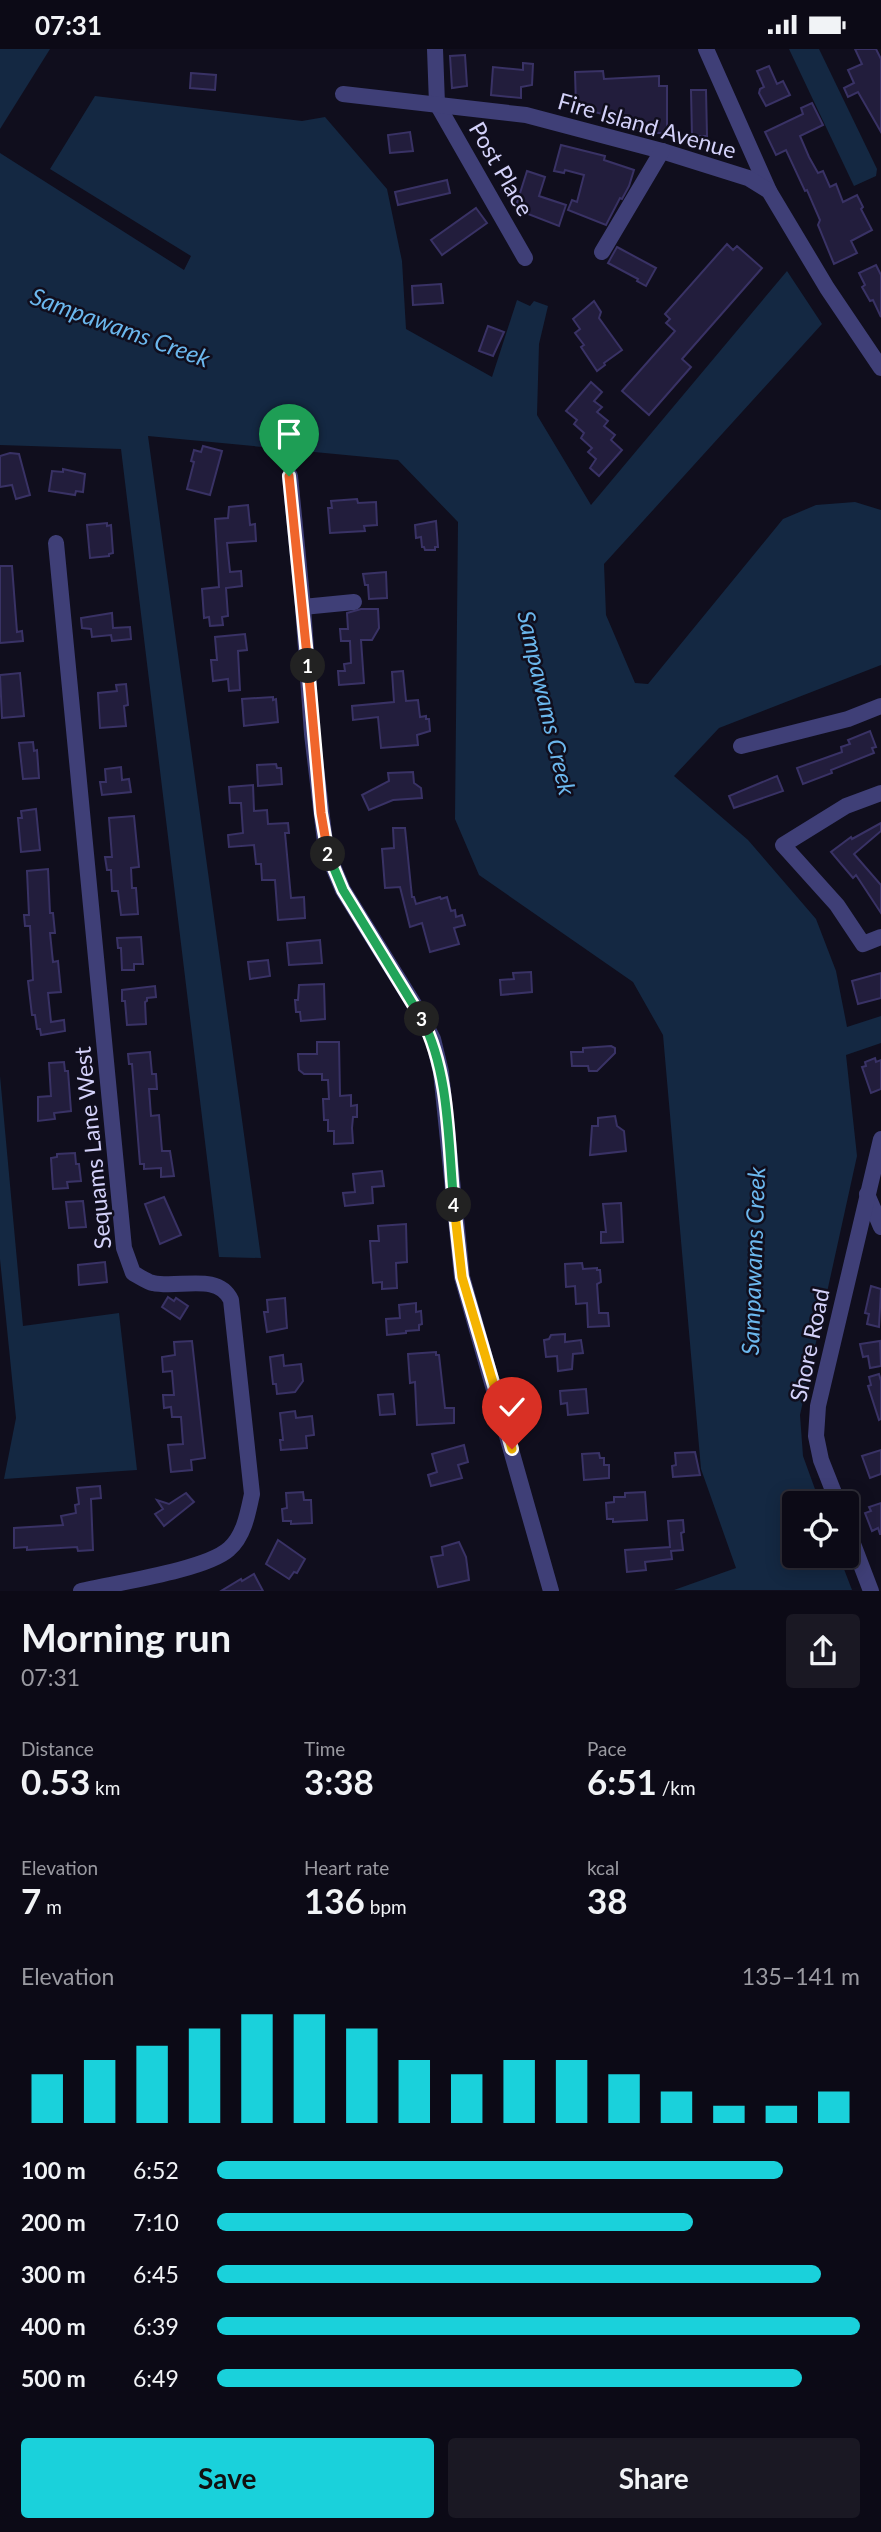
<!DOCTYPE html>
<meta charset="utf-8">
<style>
body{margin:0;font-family:Lato,sans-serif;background:#1a1823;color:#f1f3f6;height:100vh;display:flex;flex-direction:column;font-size:26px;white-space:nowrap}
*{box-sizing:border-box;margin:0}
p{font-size:23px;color:#9a9aa1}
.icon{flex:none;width:38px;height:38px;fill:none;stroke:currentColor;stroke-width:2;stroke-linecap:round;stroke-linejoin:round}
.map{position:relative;height:1542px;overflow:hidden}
.panel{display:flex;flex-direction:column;background:#0c0a16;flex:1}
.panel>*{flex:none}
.fabs{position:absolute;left:782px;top:1442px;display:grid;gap:14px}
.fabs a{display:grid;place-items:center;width:77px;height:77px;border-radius:7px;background:#0c0a16;box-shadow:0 4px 18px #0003,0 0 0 2px #2c2b35;font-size:35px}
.pin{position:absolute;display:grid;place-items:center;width:60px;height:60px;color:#fff;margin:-72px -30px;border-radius:50% 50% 50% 0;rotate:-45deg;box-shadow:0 0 7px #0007}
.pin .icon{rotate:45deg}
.km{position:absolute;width:35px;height:35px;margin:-18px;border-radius:50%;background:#222;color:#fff;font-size:19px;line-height:35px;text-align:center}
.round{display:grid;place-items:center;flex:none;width:74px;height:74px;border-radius:7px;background:#1a1823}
.overview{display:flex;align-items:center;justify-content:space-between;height:119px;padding:0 21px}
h1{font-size:38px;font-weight:700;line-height:52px}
.metrics{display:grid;grid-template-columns:repeat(3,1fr);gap:10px;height:119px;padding:7px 21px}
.metrics div{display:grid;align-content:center}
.metrics b{font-size:35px;font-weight:700}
.metrics small{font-size:19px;font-weight:400}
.metrics p{font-size:19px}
.chart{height:196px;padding:14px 21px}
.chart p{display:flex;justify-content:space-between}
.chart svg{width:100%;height:126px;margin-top:7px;stroke:#1ad1db;stroke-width:6}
.action{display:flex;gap:14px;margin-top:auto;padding:14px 21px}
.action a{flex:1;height:80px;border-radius:7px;background:#1ad1db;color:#111;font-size:28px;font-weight:700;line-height:80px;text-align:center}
.action a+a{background:#1a1823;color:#f1f3f6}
ul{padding:0 21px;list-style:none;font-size:23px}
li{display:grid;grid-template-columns:112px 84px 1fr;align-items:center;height:52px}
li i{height:18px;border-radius:9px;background:#1ad1db}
.status{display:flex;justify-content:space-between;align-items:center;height:49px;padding:0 35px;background:#0c0a16;direction:ltr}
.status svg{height:19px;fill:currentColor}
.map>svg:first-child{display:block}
</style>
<div class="status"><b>07:31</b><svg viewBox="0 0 49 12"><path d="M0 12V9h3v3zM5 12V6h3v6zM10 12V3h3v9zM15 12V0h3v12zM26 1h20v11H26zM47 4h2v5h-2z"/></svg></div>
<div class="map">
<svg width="881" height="1542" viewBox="0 0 881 1542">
<rect width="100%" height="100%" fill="#100e1d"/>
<g fill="#142842">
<polygon points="0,0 50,0 0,80"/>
<polygon points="789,0 819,0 877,120 876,127 854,137"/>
<polygon points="95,47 302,72 325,68 387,140 402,212 406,280 492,328 517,251 530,257 534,252 548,257 539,295 537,366 591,456 787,222 822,275 604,515 606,566 635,634 648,635 783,470 816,456 855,453 881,461 881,616 719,679 674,727 748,791 816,870 836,922 847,978 881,967 881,994 846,1006 857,1107 800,1366 803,1407 820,1454 794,1454 794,1507 839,1507 852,1541 674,1541 736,1519 701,1420 663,986 633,933 479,826 455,770 458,473 398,411 148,387 261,1209 219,1208 121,400 0,396 0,104 184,221 191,207 50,120"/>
<polygon points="0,1027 23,1277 119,1264 137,1421 4,1430 16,1369 0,1210"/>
</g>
<g fill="#221d3c" stroke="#393265" stroke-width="2">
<polygon points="855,0 876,0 881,10 881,83 858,43 848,48 844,39 854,34 848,21 862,15"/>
<polygon points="465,6 467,37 452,39 450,7"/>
<polygon points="523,14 533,15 532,36 521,38 521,49 491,46 493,18 523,21"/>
<polygon points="769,17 777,35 783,32 790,46 766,57 759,44 760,40 764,38 757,22"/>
<polygon points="603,22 604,30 659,27 659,37 667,37 667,84 654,84 621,74 621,70 576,58 575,23"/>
<polygon points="191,24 216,26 215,41 190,39"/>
<polygon points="691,41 706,41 707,87 692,87"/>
<polygon points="812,54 823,76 800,87 809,108 818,124 823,122 830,138 836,135 843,153 857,146 863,158 861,160 872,181 851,192 857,204 834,215 818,176 820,171 807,141 805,142 786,101 776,106 765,83 803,65 801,59"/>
<polygon points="410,83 413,102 390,104 388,86"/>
<polygon points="561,96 605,107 604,111 634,121 629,137 622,150 620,149 606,176 568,161 572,151 577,153 584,126 565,121 564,124 554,122"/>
<polygon points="527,122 545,128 539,147 566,156 559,177 515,160"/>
<polygon points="447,131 450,144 398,156 395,143"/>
<polygon points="476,159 487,174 442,206 431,191"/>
<polygon points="727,195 733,201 737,197 762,219 682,310 691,318 649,366 622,342 675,282 666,274 670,270 665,265"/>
<polygon points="617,198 656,219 646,237 637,232 638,230 608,214"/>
<polygon points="876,216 881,226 881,268 873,251 870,252 862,238 865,236 859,224"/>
<polygon points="441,235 443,254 413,256 412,237"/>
<polygon points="594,252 601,263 599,269 622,301 604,314 605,316 597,322 581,298 584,296 575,284 580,280 573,270"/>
<polygon points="488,277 504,283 493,307 479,302"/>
<polygon points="591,333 602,343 594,352 602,358 597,363 608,372 604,377 615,386 611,391 622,401 599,427 590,419 596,410 588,403 592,399 581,389 584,384 574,375 577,371 566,362"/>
<polygon points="203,397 222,402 210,446 187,440 194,413 191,412 194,401 201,403"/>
<polygon points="10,404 19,405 30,446 16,450 12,436 0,438 0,407"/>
<polygon points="63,420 85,425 83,443 76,442 75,446 49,442 52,422 63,423"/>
<polygon points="357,450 358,454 376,453 377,476 364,477 365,482 330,484 328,459 332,459 331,452"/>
<polygon points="248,456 250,476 255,475 256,492 227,494 230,523 241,522 242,537 226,539 228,567 222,568 223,576 210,577 209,568 204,569 202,540 219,538 215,470 228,469 229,458"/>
<polygon points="436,472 438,498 435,498 435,501 425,501 424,498 422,498 421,488 416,489 415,476"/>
<polygon points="107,474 107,477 111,476 113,504 109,505 109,507 90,509 87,476"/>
<polygon points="0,517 12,517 17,583 22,582 23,592 0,594"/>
<polygon points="386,523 387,549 369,550 368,536 365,536 363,525"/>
<polygon points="361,560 378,560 379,579 372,591 361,591 364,634 339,636 338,622 345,622 344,615 351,614 350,592 341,592 340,580 348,580 347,564"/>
<polygon points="112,564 113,579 130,578 131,590 112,592 111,586 92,588 91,580 82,579 81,569"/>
<polygon points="245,585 247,601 238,602 240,641 229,642 228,630 213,632 211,611 217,611 215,588"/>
<polygon points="403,622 406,652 418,651 420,668 426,667 426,670 429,670 430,682 417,686 418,696 381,699 378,668 353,671 352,657 394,653 392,623"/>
<polygon points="20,624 24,667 2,669 0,626"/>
<polygon points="126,635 128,656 124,657 126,677 100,679 98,644 117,642 116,636"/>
<polygon points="273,648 273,651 276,650 278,673 244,677 242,650"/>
<polygon points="870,682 876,698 872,699 874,704 831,721 832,724 803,735 797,719 842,703 841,698 850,695 848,691"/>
<polygon points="33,693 34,702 37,701 39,729 23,730 19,694"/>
<polygon points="276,715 277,719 281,719 282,735 258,737 257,716"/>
<polygon points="121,718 122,731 129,730 131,743 102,746 100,733 106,733 105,720"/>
<polygon points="413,723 414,734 421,739 422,749 393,751 369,761 362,746 389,732 388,724"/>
<polygon points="777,727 783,742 734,759 729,747"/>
<polygon points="253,736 254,762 267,761 268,775 288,774 289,784 285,784 291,849 304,848 305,869 278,871 275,831 262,831 261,815 256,815 254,796 229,798 228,786 243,784 241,754 230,754 229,738"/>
<polygon points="36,760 40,801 21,803 18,769 22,769 21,762"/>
<polygon points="134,767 139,818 131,819 132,839 136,839 138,865 121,866 118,842 112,842 111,821 107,821 105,808 112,808 109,769"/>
<polygon points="881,774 881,782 854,805 881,836 881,864 856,826 853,829 831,803 851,788 852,790"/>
<polygon points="393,779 405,779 412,848 414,848 416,855 440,848 441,850 447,848 451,862 455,861 456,868 462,866 465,876 454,879 459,895 430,903 422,874 410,878 400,838 385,839 382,800 394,799"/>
<polygon points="48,820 50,864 53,864 55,884 50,884 53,913 58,912 61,943 48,944 51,973 64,971 65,982 41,986 40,980 37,980 35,966 32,966 28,932 33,931 30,877 25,877 24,866 29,866 27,822"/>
<polygon points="141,888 143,915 134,915 134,921 122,921 121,899 118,899 117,889"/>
<polygon points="320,891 322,914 289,916 287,894"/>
<polygon points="268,911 270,927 250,930 248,913"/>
<polygon points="531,923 532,943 501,946 500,931 514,930 513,924"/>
<polygon points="881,924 881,949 858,955 852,932"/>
<polygon points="324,935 325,970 301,972 300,963 296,963 295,951 298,951 299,936"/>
<polygon points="155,937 156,948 147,949 147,952 145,953 146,975 127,976 125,952 122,952 122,941"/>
<polygon points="317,993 339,993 340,1047 351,1046 351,1057 357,1056 357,1068 353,1068 352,1079 353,1094 334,1095 334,1082 328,1082 328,1071 324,1071 323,1050 329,1050 328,1031 322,1031 322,1025 304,1025 299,1021 298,1005 317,1005"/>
<polygon points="611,997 615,999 615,1004 597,1022 589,1022 588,1017 572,1017 571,1003 583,1003 583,999"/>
<polygon points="150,1003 152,1025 156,1025 157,1040 149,1040 151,1067 159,1066 162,1102 170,1102 174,1127 161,1128 161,1119 144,1120 144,1115 140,1115 132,1015 129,1015 128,1005"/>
<polygon points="875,1009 876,1013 881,1011 881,1040 871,1044 862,1018 866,1017 865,1013"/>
<polygon points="64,1013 65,1022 68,1022 71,1062 54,1064 55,1070 38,1072 38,1048 51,1047 49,1014"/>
<polygon points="615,1067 617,1077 624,1082 626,1102 590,1106 592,1077 598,1077 598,1069"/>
<polygon points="75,1104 76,1115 79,1115 81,1132 67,1133 68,1139 53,1140 51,1109 57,1108 57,1105"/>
<polygon points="382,1122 384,1137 372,1138 373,1154 345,1157 343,1144 355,1143 353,1125"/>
<polygon points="164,1148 181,1186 160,1195 145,1155"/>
<polygon points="83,1152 86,1178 69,1179 66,1153"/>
<polygon points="621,1154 623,1193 601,1194 601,1183 606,1183 603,1155"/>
<polygon points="406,1175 407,1213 396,1214 397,1239 382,1240 382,1233 373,1234 370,1192 379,1192 378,1177"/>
<polygon points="105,1213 107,1233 79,1236 78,1216"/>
<polygon points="582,1214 583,1220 597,1219 597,1221 600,1221 601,1233 597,1235 599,1264 608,1264 609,1277 588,1278 587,1254 576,1255 575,1237 566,1238 565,1215"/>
<polygon points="871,1237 881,1240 879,1278 867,1275 869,1265 865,1264"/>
<polygon points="168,1248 174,1252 176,1249 188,1257 180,1270 162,1258"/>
<polygon points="285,1249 287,1279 267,1283 264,1263 268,1263 267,1251"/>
<polygon points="416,1254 416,1263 421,1262 422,1275 419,1276 419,1281 406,1282 406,1284 387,1286 386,1270 400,1269 399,1256"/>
<polygon points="565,1285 565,1293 581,1291 583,1304 573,1305 572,1320 558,1322 557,1307 546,1308 544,1291 549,1290 551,1286"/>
<polygon points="192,1292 205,1409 191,1411 192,1421 171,1423 168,1396 183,1395 181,1368 172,1368 171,1358 164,1359 163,1346 174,1346 172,1322 163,1323 162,1308 175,1306 174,1293"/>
<polygon points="880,1292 881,1317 870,1319 868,1307 863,1308 860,1295"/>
<polygon points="436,1303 436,1306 439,1306 445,1359 454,1359 454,1374 417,1376 415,1333 410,1334 408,1305"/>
<polygon points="283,1306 284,1317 301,1315 303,1332 295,1343 277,1345 276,1335 273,1335 270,1308"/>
<polygon points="879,1325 881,1332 881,1370 879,1371 868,1337 871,1336 869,1328"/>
<polygon points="586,1340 588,1364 568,1366 567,1354 561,1355 560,1342"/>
<polygon points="393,1345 395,1365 380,1366 378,1346"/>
<polygon points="295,1362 296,1369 312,1367 314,1386 306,1387 307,1399 281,1401 280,1391 283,1391 280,1364"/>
<polygon points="464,1396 468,1413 458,1416 462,1429 431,1437 428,1426 437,1423 432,1405"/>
<polygon points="881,1401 881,1425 870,1429 862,1407"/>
<polygon points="695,1403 700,1426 673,1428 672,1417 676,1416 675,1404"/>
<polygon points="599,1404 600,1409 604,1409 604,1416 609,1416 609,1429 584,1431 582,1405"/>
<polygon points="100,1437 101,1449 91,1450 93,1501 78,1502 77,1498 27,1501 27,1498 14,1499 14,1479 63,1476 61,1467 76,1464 75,1456 79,1455 77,1439"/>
<polygon points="303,1443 304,1451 311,1451 312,1474 291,1475 291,1472 283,1472 282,1460 287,1459 286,1444"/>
<polygon points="645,1443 647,1471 613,1473 613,1470 607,1470 606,1454 614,1453 614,1448 625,1448 625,1444"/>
<polygon points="186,1444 194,1453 164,1477 155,1465 163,1460 157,1451 169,1455"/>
<polygon points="881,1454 881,1485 880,1485 878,1479 872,1482 865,1464 871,1462 869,1458"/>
<polygon points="683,1471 684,1483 681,1484 683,1501 671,1502 672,1510 645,1513 646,1521 627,1523 625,1501 670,1498 668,1472"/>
<polygon points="278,1491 305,1510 297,1524 294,1523 289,1530 266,1515"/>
<polygon points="459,1493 466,1508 469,1531 438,1538 431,1508 443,1506 442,1498"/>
<polygon points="254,1525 263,1542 221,1542 241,1530 242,1532"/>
</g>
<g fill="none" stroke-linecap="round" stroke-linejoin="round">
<g stroke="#3f3f77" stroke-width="16">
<polyline points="435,0 437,55 525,209"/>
<polyline points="706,0 769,142"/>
<polyline points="343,45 526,66 662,102 748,129 769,142 827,239 881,319"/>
<polyline points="602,203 662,102"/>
<polyline points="290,427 303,558 312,685 326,801 343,841 417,960 433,990 441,1023 462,1228 551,1542"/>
<path d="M56,494l68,705 9,25c6,3 14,9 20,10 25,6 65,-11 78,17l21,194c-4,19 -8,42 -23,55 -23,21 -114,34 -148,42"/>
<polyline points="303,558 354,553"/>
<polyline points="741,697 848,670 881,657"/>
<polyline points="881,744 846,757 783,796 837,856 863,895 881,888"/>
<polyline points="867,1145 881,1178"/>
<polyline points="838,1454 821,1411 816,1387 818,1357 881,1090"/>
<polyline points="847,1479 871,1542"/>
</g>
</g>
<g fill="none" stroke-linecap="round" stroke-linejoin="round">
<g stroke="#fff" stroke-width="14">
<polyline id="split-1" points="289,427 308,617"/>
</g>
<g stroke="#fff" stroke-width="14">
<polyline id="split-2" points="308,617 321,764 328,805"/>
</g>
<g stroke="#fff" stroke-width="14">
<polyline id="split-3" points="328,805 343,841 422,970"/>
</g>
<g stroke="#fff" stroke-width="14">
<path id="split-4" d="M422,970c28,54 26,125 32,186"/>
</g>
<g stroke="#fff" stroke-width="14">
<polyline id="split-5" points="454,1156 462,1228 495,1340"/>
</g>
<g stroke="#fff" stroke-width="14">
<polyline id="split-6" points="495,1340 512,1400"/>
</g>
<use href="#split-1" stroke="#f0652b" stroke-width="9"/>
<use href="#split-2" stroke="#f0652b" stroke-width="9"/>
<use href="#split-3" stroke="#22a559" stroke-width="9"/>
<use href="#split-4" stroke="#22a559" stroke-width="9"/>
<use href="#split-5" stroke="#f5b400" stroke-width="9"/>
<use href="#split-6" stroke="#f5b400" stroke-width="9"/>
</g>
<g text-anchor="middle" stroke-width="5" stroke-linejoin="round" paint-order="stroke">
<g font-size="23" fill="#d3d1f9" stroke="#100e1d">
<text transform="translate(647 77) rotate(16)" y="8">Fire Island Avenue</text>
<text transform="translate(501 120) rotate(60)" y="8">Post Place</text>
<text transform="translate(93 1099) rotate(-96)" y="8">Sequams Lane West</text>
<text transform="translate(810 1296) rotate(-78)" y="8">Shore Road</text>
</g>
<g font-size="24" font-style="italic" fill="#6bb7ed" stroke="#100e1d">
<text transform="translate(120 279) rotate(20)" y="8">Sampawams Creek</text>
<text transform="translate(546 654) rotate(77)" y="8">Sampawams Creek</text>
<text transform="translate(754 1212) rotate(-88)" y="8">Sampawams Creek</text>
</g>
</g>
</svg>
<div class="fabs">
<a><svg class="icon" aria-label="locate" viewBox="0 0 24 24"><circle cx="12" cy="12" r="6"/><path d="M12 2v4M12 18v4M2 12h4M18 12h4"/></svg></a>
</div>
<div class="pin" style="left:289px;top:427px;background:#1e9e55"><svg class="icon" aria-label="arrive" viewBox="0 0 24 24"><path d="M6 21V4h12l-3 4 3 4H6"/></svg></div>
<div class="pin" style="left:512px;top:1400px;background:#d93025"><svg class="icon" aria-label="check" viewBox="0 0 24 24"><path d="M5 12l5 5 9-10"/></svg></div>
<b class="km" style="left:308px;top:617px">1</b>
<b class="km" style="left:328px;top:805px">2</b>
<b class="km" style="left:422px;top:970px">3</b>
<b class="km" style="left:454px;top:1156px">4</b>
</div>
<section class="panel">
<div class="overview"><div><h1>Morning run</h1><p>07:31</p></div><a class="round"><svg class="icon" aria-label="share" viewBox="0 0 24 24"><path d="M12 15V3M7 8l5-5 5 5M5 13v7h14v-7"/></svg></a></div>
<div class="metrics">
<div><p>Distance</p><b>0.53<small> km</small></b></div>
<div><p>Time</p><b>3:38</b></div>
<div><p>Pace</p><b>6:51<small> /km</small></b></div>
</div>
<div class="metrics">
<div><p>Elevation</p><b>7<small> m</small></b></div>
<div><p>Heart rate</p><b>136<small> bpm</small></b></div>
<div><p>kcal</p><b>38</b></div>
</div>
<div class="chart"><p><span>Elevation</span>135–141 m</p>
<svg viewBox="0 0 160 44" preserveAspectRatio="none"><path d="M5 44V27M15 44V22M25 44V17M35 44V11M45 44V6M55 44V6M65 44V11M75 44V22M85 44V27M95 44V22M105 44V22M115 44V27M125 44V33M135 44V38M145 44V38M155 44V33"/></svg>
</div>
<ul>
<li><b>100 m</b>6:52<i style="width:88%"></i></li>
<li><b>200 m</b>7:10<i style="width:74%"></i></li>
<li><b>300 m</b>6:45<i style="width:94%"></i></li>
<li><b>400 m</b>6:39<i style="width:100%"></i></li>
<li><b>500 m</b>6:49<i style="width:91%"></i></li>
</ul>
<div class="action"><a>Save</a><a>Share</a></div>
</section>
